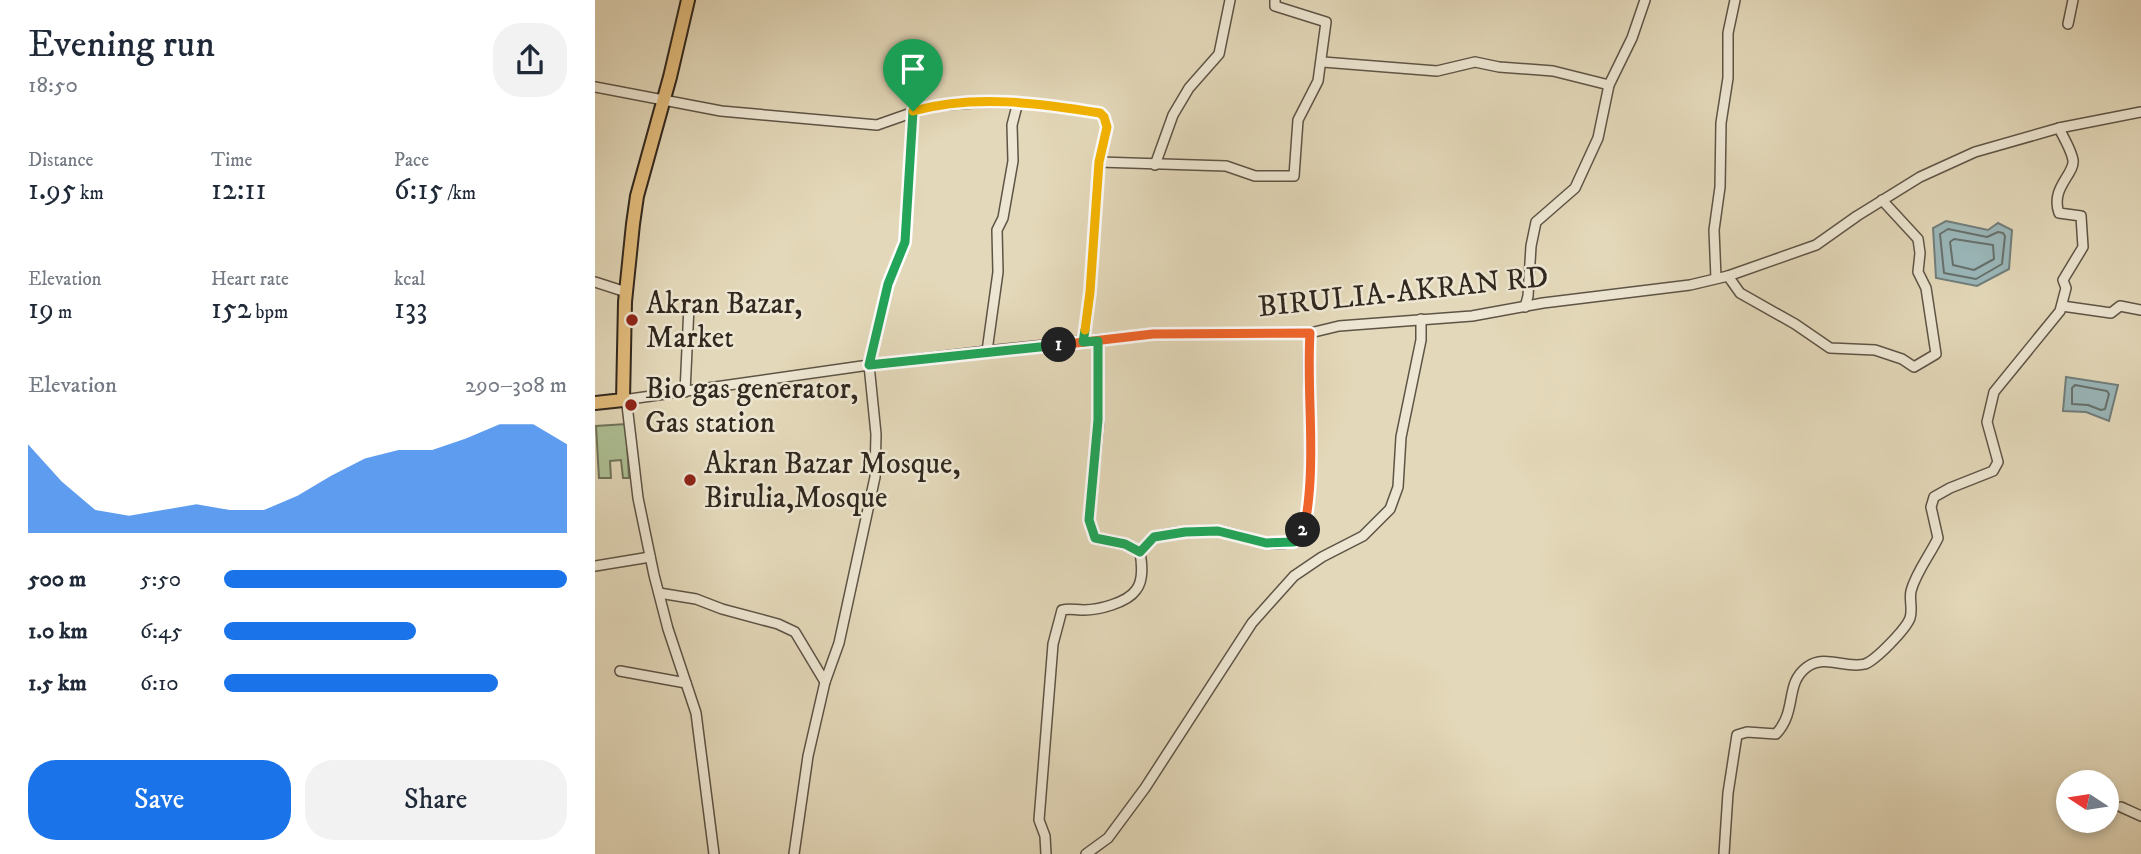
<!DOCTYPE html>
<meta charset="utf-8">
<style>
body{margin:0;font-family:"IM FELL DW Pica",serif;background:#f2f2f3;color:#1f2937;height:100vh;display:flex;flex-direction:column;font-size:26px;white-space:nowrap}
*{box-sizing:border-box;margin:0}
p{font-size:23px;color:#747a83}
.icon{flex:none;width:38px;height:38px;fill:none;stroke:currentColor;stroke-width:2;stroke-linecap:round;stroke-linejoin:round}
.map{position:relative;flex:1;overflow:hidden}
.side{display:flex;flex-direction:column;background:#fff;width:595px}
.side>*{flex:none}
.needle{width:46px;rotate:282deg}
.tools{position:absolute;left:1461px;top:770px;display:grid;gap:14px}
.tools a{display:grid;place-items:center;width:63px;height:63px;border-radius:50%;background:#fff;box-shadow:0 4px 10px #0003;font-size:35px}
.pin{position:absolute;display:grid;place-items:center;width:60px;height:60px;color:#fff;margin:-72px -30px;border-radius:50% 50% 50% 0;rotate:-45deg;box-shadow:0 0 7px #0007}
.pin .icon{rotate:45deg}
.km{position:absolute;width:35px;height:35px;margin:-18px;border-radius:50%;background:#222;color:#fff;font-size:19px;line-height:35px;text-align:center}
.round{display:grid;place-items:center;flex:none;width:74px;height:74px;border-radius:28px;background:#f2f2f3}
.summary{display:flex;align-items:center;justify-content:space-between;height:119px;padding:0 28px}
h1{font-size:38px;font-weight:600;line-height:52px}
.stats{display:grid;grid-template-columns:repeat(3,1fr);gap:10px;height:119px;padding:7px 28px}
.stats div{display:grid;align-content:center}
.stats b{font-size:30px;font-weight:600}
.stats small{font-size:19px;font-weight:400}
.stats p{font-size:19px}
.chart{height:196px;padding:14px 28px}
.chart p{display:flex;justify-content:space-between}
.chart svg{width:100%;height:126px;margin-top:7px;fill:#1a73e8;opacity:.7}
.cta{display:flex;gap:14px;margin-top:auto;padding:14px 28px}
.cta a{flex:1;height:80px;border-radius:28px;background:#1a73e8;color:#fff;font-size:28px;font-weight:600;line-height:80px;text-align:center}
.cta a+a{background:#f2f2f3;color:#1f2937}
ul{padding:0 28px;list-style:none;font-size:23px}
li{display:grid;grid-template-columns:112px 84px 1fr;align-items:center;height:52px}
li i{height:18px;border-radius:9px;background:#1a73e8}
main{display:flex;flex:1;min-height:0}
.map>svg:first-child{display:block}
</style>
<main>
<section class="side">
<div class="summary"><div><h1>Evening run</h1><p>18:50</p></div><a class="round"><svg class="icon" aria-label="share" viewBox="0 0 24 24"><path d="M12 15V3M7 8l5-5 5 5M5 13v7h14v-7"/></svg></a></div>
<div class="stats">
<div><p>Distance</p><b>1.95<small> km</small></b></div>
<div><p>Time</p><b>12:11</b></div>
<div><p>Pace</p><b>6:15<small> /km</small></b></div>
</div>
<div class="stats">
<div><p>Elevation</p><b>19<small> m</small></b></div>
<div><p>Heart rate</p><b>152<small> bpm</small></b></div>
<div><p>kcal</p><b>133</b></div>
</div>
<div class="chart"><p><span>Elevation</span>290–308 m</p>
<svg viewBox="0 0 160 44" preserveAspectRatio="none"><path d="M0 44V13L10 26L20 36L30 38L40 36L50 34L60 36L70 36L80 31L90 24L100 18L110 15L120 15L130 11L140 6L150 6L160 13V44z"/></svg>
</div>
<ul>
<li><b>500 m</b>5:50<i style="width:100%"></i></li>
<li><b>1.0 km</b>6:45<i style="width:56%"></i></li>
<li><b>1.5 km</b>6:10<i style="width:80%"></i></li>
</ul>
<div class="cta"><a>Save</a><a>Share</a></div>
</section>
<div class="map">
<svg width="1546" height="854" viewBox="0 0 1546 854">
<rect width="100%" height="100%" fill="#e3d8b9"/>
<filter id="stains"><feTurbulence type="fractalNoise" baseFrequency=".00286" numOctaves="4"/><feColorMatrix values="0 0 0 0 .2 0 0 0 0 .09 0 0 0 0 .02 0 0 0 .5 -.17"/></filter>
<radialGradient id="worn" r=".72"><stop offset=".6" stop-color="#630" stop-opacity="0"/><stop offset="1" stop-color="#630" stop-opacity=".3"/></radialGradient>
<polygon fill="#adc094" stroke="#6f745a" stroke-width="2" points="31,424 34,478 28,478 26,460 15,461 16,478 4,478 1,426"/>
<g fill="#9ab7ba" stroke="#707e7c" stroke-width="2">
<polygon points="1351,221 1393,230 1403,223 1417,230 1414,269 1382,286 1341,278 1338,228"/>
<polygon points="1471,377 1523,385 1514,421 1491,412 1468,411"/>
</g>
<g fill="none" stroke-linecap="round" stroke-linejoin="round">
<g stroke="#66706c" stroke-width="2">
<polygon points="1353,229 1392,237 1403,232 1408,233 1410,236 1407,264 1381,279 1349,273 1345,234"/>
<polygon points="1359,239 1398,245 1399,259 1379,270 1358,265 1355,242"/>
<polygon points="1480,385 1512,391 1514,394 1510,409 1506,410 1493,405 1477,404 1477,388"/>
</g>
<g stroke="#5e5446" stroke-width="12">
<g id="minor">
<polyline points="1473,24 1478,0"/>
<polyline points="728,62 842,71 880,62 904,67 958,71 1014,85"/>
<polyline points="0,87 126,111 282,125 336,106 391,102 431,103 505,113 509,117 512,127 504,162 495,292 488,343"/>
<polyline points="504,162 631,166 660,176 699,176 703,120 723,81 731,22 680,6 680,0"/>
<polyline points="560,165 578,115 594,88 624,54 635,0"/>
<polyline points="1133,276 1145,293 1200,324 1235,348 1280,350 1307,359 1319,367 1341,354 1331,288 1323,272 1325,253 1323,239 1287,200"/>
<polyline points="1121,278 1119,230 1125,187 1126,123 1133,78 1133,33 1140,0"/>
<polyline points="0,282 31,292"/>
<polyline points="1467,306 1516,313 1525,306 1546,310"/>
<polyline points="930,307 933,296 936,246 941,222 980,188 1003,138 1014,85 1037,38 1050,0"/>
<polyline points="392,351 403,272 402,230 408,218 418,161 417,125 423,102"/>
<polyline points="90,392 94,306"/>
<path d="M545,552c4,-4 9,-13 15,-15 10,-5 52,-7 64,-6 24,3 49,18 73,11 29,-9 16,-150 16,-177 0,-11 1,-22 2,-32"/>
<polyline points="0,566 55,557"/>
<polyline points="64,593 101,599 127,609 183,624 200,632 230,682"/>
<polyline points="25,671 91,683"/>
<polyline points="1526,807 1546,816"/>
<polyline points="119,854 101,713 73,629 59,575 43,498 32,405 28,400 274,365 392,351 558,334 715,333 744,326 877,316 948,303 1095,285 1133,276 1221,245 1262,216 1325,177 1380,152 1464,128 1546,112"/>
<polyline points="199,854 213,756 230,682 244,643 280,477 281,434 274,365 293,284 310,241 318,111"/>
<path d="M451,854l-1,-18 -6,-16 14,-176 9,-34c8,-2 13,0 22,0 14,0 43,-7 52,-20 8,-10 6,-26 4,-38l-16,-8 -29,-6 -6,-18 10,-100 -1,-79"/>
<polyline points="491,854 513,838 550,788 657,623 699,576 727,557 768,536 795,509 803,487 806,437 826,340 826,319"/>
<path d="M1129,854l4,-61 9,-58 10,-3 29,2c22,-24 8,-50 31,-67 18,-13 38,2 58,-3 11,-4 41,-35 45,-46 3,-8 -1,-19 1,-27 5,-19 19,-36 27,-53l-7,-31 3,-10 16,-9 43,-17 5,-9 -11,-40 7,-30 66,-81 6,-23 -3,-8 20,-33 -2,-31 -22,-3c-9,-25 16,-39 14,-53 -2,-11 -10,-23 -14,-32"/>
</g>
</g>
<g stroke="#31281f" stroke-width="16">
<polyline id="highway" points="0,403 28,400 30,302 38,224 42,196 75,77 93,0"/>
</g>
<use href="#minor" stroke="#ede6d2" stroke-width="9"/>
<use href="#highway" stroke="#e2bc7c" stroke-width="12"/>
</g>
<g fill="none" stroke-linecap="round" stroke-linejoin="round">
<g stroke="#fff" stroke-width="14">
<polyline id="split-1" points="318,111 310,242 293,284 274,365 464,345"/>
</g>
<g stroke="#fff" stroke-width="14">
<path id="split-2" d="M464,345l94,-11 157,-1c-3,49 3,99 0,148 -1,16 -2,34 -7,49"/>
</g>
<g stroke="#fff" stroke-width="14">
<polyline id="split-3" points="490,330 488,342 503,341 503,420 494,520 500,538 530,544 545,552 559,537 590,532 623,531 671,543 699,542 708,530"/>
</g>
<g stroke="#fff" stroke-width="14">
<path id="split-4" d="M318,111c61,-17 126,-8 187,2l4,4 3,10 -8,35 -9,130 -5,38"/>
</g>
<use href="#split-1" stroke="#22a559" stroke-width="9"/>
<use href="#split-2" stroke="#f0652b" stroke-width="9"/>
<use href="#split-3" stroke="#22a559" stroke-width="9"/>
<use href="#split-4" stroke="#f5b400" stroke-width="9"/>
</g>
<g fill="#8f2418" stroke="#ede6d2" stroke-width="2.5">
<circle cx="37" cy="320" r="7"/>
<circle cx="36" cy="405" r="7"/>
<circle cx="95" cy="480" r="7"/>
</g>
<g text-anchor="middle" stroke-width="5" stroke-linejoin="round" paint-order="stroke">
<g font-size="30" fill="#31281f" stroke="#ede6d2">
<text transform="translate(808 291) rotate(-6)" y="10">BIRULIA-AKRAN RD</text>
</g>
<g font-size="30" fill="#31281f" stroke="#ede6d2" text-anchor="start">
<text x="51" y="313">Akran Bazar,<tspan x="51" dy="34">Market</tspan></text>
<text x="50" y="398">Bio gas generator,<tspan x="50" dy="34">Gas station</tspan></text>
<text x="109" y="473">Akran Bazar Mosque,<tspan x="109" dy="34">Birulia,Mosque</tspan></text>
</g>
</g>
<rect width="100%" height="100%" filter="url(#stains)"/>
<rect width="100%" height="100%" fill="url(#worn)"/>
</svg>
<div class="tools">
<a><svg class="needle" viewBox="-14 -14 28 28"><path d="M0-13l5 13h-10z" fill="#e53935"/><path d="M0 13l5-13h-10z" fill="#747a83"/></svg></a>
</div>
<div class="pin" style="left:318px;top:111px;background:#1e9e55"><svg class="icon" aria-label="arrive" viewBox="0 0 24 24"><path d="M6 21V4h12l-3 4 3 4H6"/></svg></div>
<b class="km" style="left:464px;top:345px">1</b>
<b class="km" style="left:708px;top:530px">2</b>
</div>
</main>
